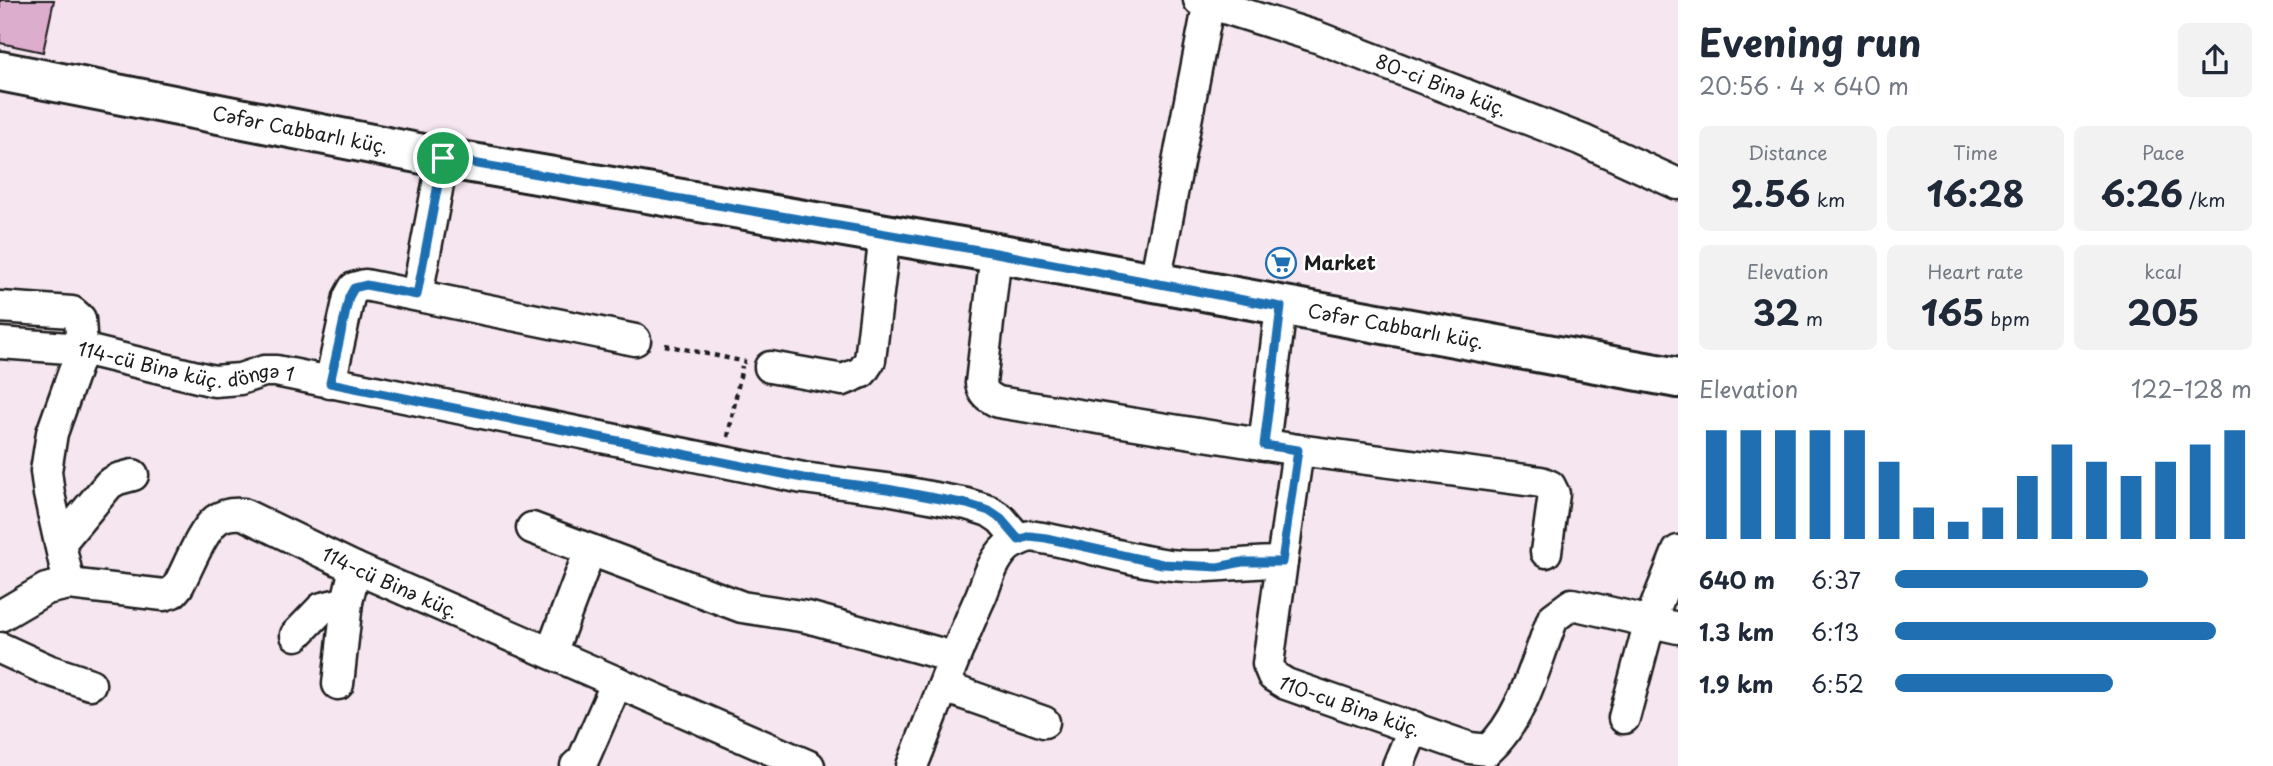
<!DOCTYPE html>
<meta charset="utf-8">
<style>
body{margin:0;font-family:"Playpen Sans",sans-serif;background:#f2f2f3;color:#1f2937;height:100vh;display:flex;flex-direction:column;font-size:26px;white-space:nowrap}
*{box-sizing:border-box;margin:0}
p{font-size:23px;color:#747a83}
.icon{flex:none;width:38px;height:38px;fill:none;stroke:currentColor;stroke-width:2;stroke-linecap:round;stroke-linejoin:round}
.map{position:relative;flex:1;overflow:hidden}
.sheet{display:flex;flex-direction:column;background:#fff;width:595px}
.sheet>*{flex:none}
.pin{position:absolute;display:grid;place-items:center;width:60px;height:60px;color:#fff;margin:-30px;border:4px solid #fff;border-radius:50%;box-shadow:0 2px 7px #0007}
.round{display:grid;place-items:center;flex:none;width:74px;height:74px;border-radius:10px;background:#f2f2f3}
.summary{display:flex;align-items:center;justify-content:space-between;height:119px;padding:0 21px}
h1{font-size:38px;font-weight:700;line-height:52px}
.stats{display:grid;grid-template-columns:repeat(3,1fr);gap:10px;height:119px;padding:7px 21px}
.stats div{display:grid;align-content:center;border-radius:10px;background:#f2f2f3;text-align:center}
.stats b{font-size:35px;font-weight:700}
.stats small{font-size:19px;font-weight:400}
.stats p{font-size:19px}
.chart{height:196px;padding:14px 21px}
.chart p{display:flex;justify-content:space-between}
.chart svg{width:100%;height:126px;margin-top:7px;stroke:#1f6fb2;stroke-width:6}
ul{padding:0 21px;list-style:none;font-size:23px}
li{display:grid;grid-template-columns:112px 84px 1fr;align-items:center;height:52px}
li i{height:18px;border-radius:9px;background:#1f6fb2}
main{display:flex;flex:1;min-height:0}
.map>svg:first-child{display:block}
</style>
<main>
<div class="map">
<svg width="1678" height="766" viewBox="0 0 1678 766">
<rect width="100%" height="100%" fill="#f5e6f0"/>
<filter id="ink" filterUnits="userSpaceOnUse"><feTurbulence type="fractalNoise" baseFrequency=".0143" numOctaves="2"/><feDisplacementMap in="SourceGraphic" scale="14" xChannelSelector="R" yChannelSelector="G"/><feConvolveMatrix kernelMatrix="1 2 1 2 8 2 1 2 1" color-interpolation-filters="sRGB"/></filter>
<g filter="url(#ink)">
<polygon fill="#ddadcd" stroke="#1c1c1c" stroke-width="2" points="0,0 54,0 43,52 0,43"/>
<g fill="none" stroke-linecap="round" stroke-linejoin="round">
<g stroke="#1c1c1c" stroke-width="35">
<g id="street">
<path id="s1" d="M1199,0l118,37 265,103 96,44"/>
<path d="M996,253l-15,130c2,11 7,14 17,19l300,48 243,32 9,4 4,8 -8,58"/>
<polyline points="1155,282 1209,2"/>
<polyline points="417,295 443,158"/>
<polyline points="0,307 72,312 80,319 82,349 52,433 46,471 49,494 69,584"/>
<path id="s2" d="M0,343l82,6 132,32 26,-2 24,-8h12l527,107 84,11 80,15 22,7 12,8 18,21"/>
<polyline points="770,367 843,380 862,372 870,360 885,234"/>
<polyline points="330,383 349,297 354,288 365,285 635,340"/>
<polyline points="1264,445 1281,307"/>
<polyline points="532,528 742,607 807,617 953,657"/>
<polyline points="60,543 109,484 118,479 133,475"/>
<polyline points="1282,562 1298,450"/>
<path id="s3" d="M0,616l46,-27 23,-5 95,11 9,-3 5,-6c10,-18 23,-54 38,-66 8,-6 17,-7 27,-6l112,54 454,198"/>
<polyline points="296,635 322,608 347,602"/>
<polyline points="0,648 48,670 90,684"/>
<polyline points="551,653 590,550"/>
<polyline points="338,684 347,602 355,568"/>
<polyline points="944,687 1044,722"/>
<polyline points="1624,718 1650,621 1678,551"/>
<polyline points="576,766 583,760 617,682"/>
<path id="s4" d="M912,766c23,-57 43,-114 69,-170 6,-15 12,-36 25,-48 6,-6 15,-9 24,-12 45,6 88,22 133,28 40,6 79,-2 119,-2l-14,102 5,12 13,8 184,64 18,2c35,-31 48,-89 65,-132l19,-14 106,24"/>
<polyline points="1398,766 1414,727"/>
</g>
</g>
<g stroke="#1c1c1c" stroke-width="44">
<g id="secondary">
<path id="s5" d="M0,71l443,87 553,95 682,125"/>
</g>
</g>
<g stroke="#1c1c1c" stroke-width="4.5" stroke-dasharray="5 5" stroke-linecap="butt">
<polyline points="665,345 746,362"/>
<polyline points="728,437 742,366"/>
</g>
<use href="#street" stroke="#fff" stroke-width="30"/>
<use href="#secondary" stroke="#fff" stroke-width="38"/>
</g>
</g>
<g fill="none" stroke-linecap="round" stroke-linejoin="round" filter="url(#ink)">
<g stroke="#fff" stroke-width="14">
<polygon id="route" points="443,158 996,253 1281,307 1264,445 1298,450 1282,562 1242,562 1218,567 1162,564 1046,538 1030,536 1019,540 1001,519 989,511 967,504 887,489 803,478 330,383 349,297 354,288 366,285 417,295"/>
</g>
<use href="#route" stroke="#1f6fb2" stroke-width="9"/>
</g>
<defs>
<g id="supermarket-ring" transform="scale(1.575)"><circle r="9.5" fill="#fff" stroke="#1f6fb2" stroke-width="1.5"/><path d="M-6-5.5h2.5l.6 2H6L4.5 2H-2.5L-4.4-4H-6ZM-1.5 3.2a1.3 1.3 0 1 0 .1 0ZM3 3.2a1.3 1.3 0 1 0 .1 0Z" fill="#1f6fb2"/></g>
</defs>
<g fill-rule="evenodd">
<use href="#supermarket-ring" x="1281" y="263"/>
</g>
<g text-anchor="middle" stroke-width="5" stroke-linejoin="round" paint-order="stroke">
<g font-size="19" fill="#1c1c1c" stroke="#fff">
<text dy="7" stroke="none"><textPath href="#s1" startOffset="257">80-ci Binə küç.</textPath></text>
<text dy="7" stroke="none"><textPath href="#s5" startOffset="306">Cəfər Cabbarlı küç.</textPath></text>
<text dy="7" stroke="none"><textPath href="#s5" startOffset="1419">Cəfər Cabbarlı küç.</textPath></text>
<text dy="7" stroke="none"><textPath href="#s2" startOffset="189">114-cü Binə küç. döngə 1</textPath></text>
<text dy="7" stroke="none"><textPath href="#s3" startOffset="457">114-cü Binə küç.</textPath></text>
<text dy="7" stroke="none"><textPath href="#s4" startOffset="719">110-cu Binə küç.</textPath></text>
</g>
<g font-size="19" font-weight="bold" fill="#1c1c1c" stroke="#fff" text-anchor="start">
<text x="1304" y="270">Market</text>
</g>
</g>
</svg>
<div class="pin" style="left:443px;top:158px;background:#1e9e55"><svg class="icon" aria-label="arrive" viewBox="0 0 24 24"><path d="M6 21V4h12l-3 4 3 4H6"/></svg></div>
</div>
<section class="sheet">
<div class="summary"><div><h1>Evening run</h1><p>20:56 · 4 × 640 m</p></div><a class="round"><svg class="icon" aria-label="share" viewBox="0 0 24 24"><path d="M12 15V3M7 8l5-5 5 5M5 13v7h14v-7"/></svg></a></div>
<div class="stats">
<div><p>Distance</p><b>2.56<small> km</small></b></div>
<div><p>Time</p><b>16:28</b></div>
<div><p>Pace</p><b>6:26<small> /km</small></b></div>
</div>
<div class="stats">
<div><p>Elevation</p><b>32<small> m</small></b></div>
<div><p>Heart rate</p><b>165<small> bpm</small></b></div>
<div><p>kcal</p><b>205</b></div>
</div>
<div class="chart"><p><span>Elevation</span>122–128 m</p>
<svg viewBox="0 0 160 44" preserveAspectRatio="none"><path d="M5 44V6M15 44V6M25 44V6M35 44V6M45 44V6M55 44V17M65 44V33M75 44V38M85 44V33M95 44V22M105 44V11M115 44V17M125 44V22M135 44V17M145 44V11M155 44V6"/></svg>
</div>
<ul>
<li><b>640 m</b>6:37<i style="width:71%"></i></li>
<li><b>1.3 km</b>6:13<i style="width:90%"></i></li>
<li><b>1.9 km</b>6:52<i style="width:61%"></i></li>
</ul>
</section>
</main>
